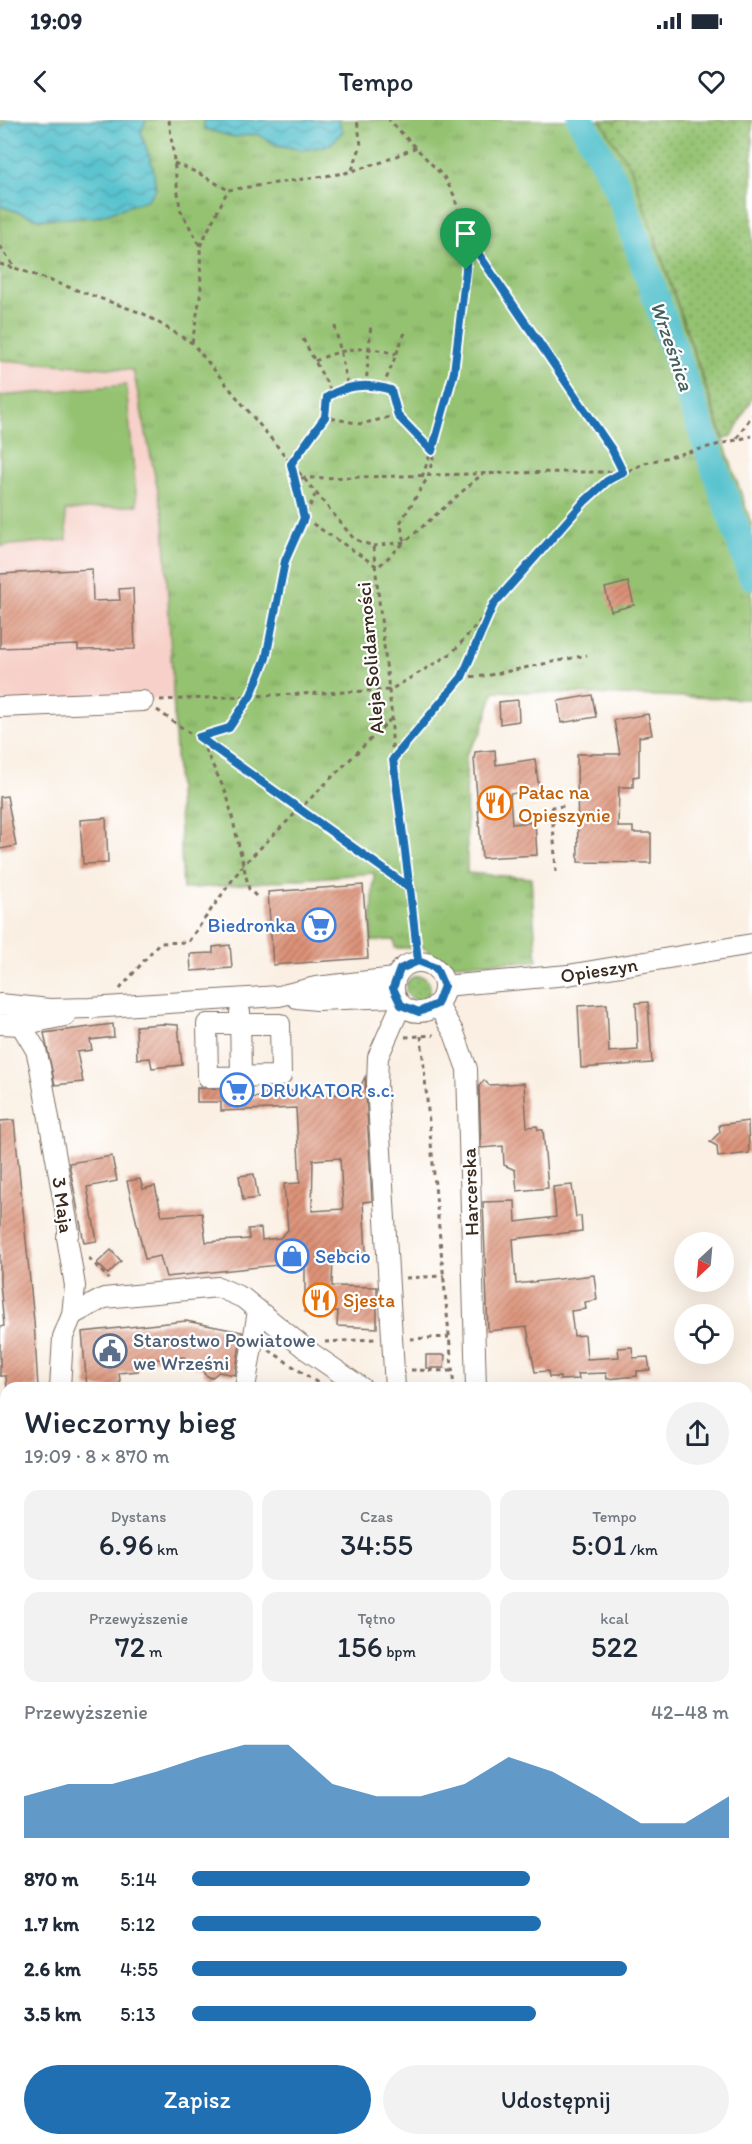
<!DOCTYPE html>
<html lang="pl">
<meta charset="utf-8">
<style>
body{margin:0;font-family:Itim,sans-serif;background:#f2f2f3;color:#1f2937;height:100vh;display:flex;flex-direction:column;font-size:22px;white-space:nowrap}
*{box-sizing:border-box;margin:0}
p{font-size:20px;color:#747a83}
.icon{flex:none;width:33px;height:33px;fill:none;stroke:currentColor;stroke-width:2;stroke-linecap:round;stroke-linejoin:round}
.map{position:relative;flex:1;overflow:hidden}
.drawer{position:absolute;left:0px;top:1262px;width:753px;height:764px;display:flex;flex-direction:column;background:#fff;border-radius:18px 18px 0 0;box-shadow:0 6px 24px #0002}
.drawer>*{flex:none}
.needle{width:39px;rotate:206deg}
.buttons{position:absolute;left:674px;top:1112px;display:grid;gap:12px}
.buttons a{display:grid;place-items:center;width:60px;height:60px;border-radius:50%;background:#fff;box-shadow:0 6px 24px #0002;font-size:30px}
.pin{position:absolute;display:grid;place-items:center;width:51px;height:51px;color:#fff;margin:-62px -26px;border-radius:50% 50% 50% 0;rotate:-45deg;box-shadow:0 0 6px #0007}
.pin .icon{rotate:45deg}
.round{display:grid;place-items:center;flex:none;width:63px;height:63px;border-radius:32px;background:#f2f2f3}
.summary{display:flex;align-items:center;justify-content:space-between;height:102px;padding:0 24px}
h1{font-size:33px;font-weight:600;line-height:45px}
.metrics{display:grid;grid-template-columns:repeat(3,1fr);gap:9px;height:102px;padding:6px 24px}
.metrics div{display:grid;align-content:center;border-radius:15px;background:#f2f2f3;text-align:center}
.metrics b{font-size:30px;font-weight:600}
.metrics small{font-size:16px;font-weight:400}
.metrics p{font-size:16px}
.chart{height:168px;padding:12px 24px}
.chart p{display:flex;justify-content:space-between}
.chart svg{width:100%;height:108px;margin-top:6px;fill:#1f6fb2;opacity:.7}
.action{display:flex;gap:12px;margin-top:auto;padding:12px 24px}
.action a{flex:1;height:69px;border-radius:36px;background:#1f6fb2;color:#fff;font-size:24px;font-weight:600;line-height:69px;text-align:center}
.action a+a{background:#f2f2f3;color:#1f2937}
ul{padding:0 24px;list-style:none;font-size:20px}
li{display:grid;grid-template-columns:96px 72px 1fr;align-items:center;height:45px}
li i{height:15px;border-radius:8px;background:#1f6fb2}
.status{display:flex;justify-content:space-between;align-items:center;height:42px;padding:0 30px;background:#fff;direction:ltr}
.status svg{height:16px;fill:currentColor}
header{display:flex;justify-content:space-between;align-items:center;height:78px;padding:0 24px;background:#fff;font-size:27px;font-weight:600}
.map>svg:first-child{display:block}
</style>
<div class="status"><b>19:09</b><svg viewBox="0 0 49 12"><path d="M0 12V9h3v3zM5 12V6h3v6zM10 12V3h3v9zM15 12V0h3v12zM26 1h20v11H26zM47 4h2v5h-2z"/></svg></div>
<header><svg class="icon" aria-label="back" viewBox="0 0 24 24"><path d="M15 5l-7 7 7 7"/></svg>Tempo<svg class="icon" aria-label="heart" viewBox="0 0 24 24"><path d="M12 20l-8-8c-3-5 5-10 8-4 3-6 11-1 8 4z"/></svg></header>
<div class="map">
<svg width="752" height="2024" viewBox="0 0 752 2024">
<defs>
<pattern id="grass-dots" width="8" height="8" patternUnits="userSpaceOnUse" patternTransform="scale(1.5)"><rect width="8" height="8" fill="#94c271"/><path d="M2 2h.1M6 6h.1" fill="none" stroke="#7a9e5c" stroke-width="1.8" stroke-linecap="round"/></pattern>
<pattern id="park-tufts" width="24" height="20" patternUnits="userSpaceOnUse" patternTransform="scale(1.5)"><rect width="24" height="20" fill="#94c271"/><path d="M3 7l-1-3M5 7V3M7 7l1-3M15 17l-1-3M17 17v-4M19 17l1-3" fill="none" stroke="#7a9e5c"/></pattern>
<pattern id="water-waves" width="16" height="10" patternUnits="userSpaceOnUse" patternTransform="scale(1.5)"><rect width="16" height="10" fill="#56c2ce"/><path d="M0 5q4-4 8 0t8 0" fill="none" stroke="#489ea7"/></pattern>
<pattern id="building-hatch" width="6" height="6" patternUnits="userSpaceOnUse" patternTransform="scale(1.5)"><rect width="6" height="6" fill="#dc9278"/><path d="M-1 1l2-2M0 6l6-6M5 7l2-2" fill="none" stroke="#b47762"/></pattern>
</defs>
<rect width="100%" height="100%" fill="#fff"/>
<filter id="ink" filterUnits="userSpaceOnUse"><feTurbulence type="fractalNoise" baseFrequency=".0167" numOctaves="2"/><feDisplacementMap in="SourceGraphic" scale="12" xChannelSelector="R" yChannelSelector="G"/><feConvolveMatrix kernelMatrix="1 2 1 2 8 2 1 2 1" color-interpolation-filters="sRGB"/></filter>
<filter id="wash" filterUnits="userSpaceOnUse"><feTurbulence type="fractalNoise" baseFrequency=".008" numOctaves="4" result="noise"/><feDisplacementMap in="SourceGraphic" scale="24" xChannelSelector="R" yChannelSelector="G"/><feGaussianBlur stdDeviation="1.35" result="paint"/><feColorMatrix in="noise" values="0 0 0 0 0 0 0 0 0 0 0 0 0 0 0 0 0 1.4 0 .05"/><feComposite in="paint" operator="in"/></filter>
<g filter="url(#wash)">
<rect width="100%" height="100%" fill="#faefe2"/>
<polygon fill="#f7d1c9" points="0,240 133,250 164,400 172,579 0,581"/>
<g fill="url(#grass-dots)" stroke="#687648" stroke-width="1.5">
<polygon points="600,0 752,0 752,278 732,316 724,319 631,48"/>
<circle cx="418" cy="868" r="12"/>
</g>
<polygon fill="url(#park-tufts)" stroke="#687648" stroke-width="1.5" points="0,0 600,0 631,48 752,406 752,579 494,571 481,613 466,634 467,753 531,758 537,841 453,844 433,835 424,828 395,828 394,820 371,821 374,753 183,769 164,400 133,250 0,240"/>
<polygon fill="#94c271" stroke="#687648" stroke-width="1.5" points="126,265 137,385 65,391 67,420 0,426 0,276"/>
<g fill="url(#water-waves)" stroke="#487676" stroke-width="1.5">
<polygon points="7,0 146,0 141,13 153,47 156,69 147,80 96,97 38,99 0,86 0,10"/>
<polygon points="204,0 338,0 343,11 330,25 304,30 276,25 257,14 234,17 204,9"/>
</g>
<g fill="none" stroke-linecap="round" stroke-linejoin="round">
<polyline stroke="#56c2ce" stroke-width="28" points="581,0 618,68 752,456"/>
</g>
<g id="blocks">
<g fill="url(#building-hatch)" fill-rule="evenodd">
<polygon points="92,449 93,481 120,480 119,469 133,468 135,529 78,530 78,525 0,528 0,454"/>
<polygon points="628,462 634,485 611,491 605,468"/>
<polygon points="592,575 596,597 561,603 558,581"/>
<polygon points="518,580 519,601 500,604 499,582"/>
<polygon points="648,594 652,615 639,617 639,656 633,657 633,667 619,667 618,707 633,707 633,713 651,713 651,743 578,742 577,634 620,634 614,600"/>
<polygon points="495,630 496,645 535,639 539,669 510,674 512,704 535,702 537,735 482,738 474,639 475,632"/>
<polygon points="7,676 16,726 0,729 0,677"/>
<polygon points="106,698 108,743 83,744 80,700"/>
<polygon points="363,765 368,838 273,845 268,772"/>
<polygon points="230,825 232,848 191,851 190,834 213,833 213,827"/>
<polygon points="648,882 652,943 581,948 578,886 607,884 609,932 638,930 636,883"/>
<polygon points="113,904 114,917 90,920 92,930 77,932 83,962 55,965 44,913"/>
<polygon points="162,904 178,905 182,945 152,948 150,938 137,939 136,906"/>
<path d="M365,957l7,124 -9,1 3,50 -33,2 -1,32 45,1v41l-40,-2 1,-15 -33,1v-50l-139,15 -6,-21 -15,3 -18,-78 13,-2 3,10 12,-3 7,30 40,-3 4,29 43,-3 -1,-10 13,-1 1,12 18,-2 8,-8 -4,-46 16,-1 -4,-75 -75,3v-9h-24v-14l41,1v9l28,-1v-6h32l1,6 58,-4zM340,1038l3,51 -31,2 1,-51z"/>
<polygon points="484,960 489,965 524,963 527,1007 537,1006 538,1010 543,1010 548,1068 517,1071 515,1050 504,1045 503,1026 481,1028 479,966"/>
<polygon points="14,1000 34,1201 38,1268 7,1268 6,1256 0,1256 0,1207 4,1206 0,1163 0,1001"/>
<polygon points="748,1001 749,1033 718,1037 717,1026 710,1022 720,1012 719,1005"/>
<polygon points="112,1036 117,1061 87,1067 97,1121 84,1123 69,1043"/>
<polygon points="254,1054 258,1078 243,1080 239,1056"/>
<polygon points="572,1065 576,1097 581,1096 582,1111 513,1119 516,1164 594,1155 597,1180 585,1182 586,1189 571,1191 574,1216 585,1215 587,1239 619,1237 618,1228 632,1227 633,1238 648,1237 650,1250 637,1251 637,1256 607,1259 606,1253 578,1254 579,1259 560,1260 560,1257 549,1257 548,1251 535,1252 527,1207 488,1211 483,1082 515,1081 516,1102 556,1097 553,1067"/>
<polygon points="111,1130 121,1141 108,1154 97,1143"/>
<polygon points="186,1201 242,1212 235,1255 219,1252 211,1258 204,1254 203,1249 183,1245 184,1237 137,1241 138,1251 119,1253 121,1268 87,1268 82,1212"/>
<polygon points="426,1235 445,1235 444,1248 426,1248"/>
</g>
</g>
</g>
<g filter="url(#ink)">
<use href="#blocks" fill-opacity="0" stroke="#7e6f63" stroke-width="1.5"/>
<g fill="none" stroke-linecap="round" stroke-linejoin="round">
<g stroke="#7e6f63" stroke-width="22">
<g id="minor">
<polyline points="0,587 143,581"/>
<circle cx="419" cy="867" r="25"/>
<polyline points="444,866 568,855 752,824"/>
<polyline points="297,878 317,880 396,877"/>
<polyline points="0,884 50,889 90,888 279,876 316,867 395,858"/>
<polyline points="437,884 454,913 467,949 476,1268"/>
<polyline points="240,892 241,956"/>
<polyline points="0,904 21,905 65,896"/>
<polygon points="207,904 280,904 281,956 208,957"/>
<polyline points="21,905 36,930 40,947 69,1112 67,1117 75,1166 72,1195 63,1217 60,1268"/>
<polyline points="72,1195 104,1178 218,1167 243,1178 307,1230 362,1268"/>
<polyline points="245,1268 258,1191"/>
<polyline points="395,1268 377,964 378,937 401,885"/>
<polyline points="0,1495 6,1494"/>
<polyline points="747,1567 752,1564"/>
<polyline points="0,1918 6,1918"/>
<polyline points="369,2019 371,2024"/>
<polyline points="461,2019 479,2024"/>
<polyline points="245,2024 246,2019"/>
<polyline points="408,2024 410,2019"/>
<polyline points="570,2024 571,2019"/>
</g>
</g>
<g stroke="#7e6f63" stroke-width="3" stroke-dasharray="4.5 4.5" stroke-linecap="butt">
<polyline points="169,0 180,89 200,126 201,171 192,223"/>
<polyline points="174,43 198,53 228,70"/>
<polyline points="352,50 361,25 357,0"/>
<polyline points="0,126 15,148 144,194 192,223 354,419 373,426 392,598 392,639 418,841"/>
<polyline points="200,126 228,70 345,53 382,42 417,27"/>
<polyline points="0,144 14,148"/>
<polyline points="335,206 348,267"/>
<polyline points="303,219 332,273"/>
<path d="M315,241c28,-13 51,-16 81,-7"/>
<polyline points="366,266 371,203"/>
<polyline points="383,267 406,210"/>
<polygon points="398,295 434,334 428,357 400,403 405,422 378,447 304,398 291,344 325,297 361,304"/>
<path d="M325,297l2,-20c19,-13 42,-14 64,-7l7,25"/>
<polyline points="737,318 752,295"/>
<path d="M422,357c29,-78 43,-156 45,-239"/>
<path d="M301,358c108,-1 215,-7 322,-6l-11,-22 -151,-223 -6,-30 -11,-20 -55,-57"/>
<polyline points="373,426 405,422 481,355"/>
<polyline points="462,557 485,556 587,535"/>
<polyline points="160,580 390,570 452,533 584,382 607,361 645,343 752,316"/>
<polyline points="157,590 410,768"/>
<polyline points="394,638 462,557 491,490"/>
<polyline points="556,752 552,687 567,686"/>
<polyline points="256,776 249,769 227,675 199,617 229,608 251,575 265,538 284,441 315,375"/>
<polyline points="120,869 159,823 188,822 243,745 392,598"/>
<polyline points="421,916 454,1268"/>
<polyline points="405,917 434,915"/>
<polyline points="89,1138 109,1159"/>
<polyline points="406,1158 444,1156"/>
<polyline points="410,1219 449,1217"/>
<polyline points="325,1222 375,1219"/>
<polyline points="269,1230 325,1268"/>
<polyline points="411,1250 452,1251"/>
</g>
<use href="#minor" stroke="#fff" stroke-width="20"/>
</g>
</g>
<g fill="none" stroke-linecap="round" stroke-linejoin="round" filter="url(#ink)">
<g stroke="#fff" stroke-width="12">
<path id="route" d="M466,150l-12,102 -22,79 -34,-35 -7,-26c-22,-7 -44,-6 -64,7l-2,20 -34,47 13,54 -19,43 -19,97 -15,37 -22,33 -30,9 211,151 8,73 -18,8 -7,19 8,17 18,7 18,-8 7,-18 -8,-18 -18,-7c-7,-67 -16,-134 -25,-202l69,-82 31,-72 91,-103 23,-21 16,-9 -11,-22 -145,-213 -1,33"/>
</g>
<use href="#route" stroke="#1f6fb2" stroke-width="8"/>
</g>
<defs>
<g id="restaurant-ring" transform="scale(1.725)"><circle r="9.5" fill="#fff" stroke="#e8710a" stroke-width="1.5"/><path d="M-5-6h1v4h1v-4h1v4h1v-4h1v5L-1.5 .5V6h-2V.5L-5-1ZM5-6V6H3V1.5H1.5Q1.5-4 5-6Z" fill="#e8710a"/></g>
<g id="supermarket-ring" transform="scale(1.725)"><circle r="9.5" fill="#fff" stroke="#3f7fe0" stroke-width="1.5"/><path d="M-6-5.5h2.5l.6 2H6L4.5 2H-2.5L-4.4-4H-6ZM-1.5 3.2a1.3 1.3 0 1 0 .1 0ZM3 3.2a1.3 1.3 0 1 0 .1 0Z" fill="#3f7fe0"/></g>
<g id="shop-ring" transform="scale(1.725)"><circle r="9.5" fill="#fff" stroke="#3f7fe0" stroke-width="1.5"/><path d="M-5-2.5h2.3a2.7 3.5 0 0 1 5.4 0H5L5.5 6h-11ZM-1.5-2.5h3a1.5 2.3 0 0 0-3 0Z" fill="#3f7fe0"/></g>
<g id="civic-ring" transform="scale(1.725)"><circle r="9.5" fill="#fff" stroke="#5c6f8a" stroke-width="1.5"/><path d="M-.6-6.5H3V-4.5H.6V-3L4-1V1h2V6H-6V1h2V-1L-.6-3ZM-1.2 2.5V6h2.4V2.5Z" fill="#5c6f8a"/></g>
</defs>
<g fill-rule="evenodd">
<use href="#restaurant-ring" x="495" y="683"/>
<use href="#supermarket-ring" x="319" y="805"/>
<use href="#supermarket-ring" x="237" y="970"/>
<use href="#shop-ring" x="292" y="1136"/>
<use href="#restaurant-ring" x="320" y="1180"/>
<use href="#civic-ring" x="110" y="1231"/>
</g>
<g text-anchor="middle" stroke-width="4.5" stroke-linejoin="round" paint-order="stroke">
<g font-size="20" fill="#3b2a1e" stroke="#fff">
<text transform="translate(370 538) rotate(-95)" y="7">Aleja Solidarności</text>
<text transform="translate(599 850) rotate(-9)" y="7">Opieszyn</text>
<text transform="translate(470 1072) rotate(-92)" y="7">Harcerska</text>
<text transform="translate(63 1085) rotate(82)" y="7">3 Maja</text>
</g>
<g font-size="20" fill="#c56008" stroke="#fff" text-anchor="start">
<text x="518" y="679">Pałac na<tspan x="518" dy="23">Opieszynie</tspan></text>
<text x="343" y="1187">Sjesta</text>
</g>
<g font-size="20" fill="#366cbe" stroke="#fff" text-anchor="start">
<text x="296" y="812" text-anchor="end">Biedronka</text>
<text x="260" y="977">DRUKATOR s.c.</text>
<text x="315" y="1143">Sebcio</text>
</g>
<g font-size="20" fill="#4e5e75" stroke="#fff" text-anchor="start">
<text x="133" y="1227">Starostwo Powiatowe<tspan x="133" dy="23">we Wrześni</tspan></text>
</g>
<g font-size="21" font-style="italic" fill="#445f5c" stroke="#fff">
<text transform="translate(672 226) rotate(71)" y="7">Wrześnica</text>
</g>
</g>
</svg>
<div class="buttons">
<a><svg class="needle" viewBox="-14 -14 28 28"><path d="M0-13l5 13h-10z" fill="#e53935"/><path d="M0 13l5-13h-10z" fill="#747a83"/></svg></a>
<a><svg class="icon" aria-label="locate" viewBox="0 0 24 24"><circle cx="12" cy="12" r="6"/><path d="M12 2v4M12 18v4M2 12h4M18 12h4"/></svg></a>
</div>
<div class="pin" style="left:466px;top:150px;background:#1e9e55"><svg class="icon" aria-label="arrive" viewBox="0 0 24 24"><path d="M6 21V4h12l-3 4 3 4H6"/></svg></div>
<section class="drawer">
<div class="summary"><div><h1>Wieczorny bieg</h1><p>19:09 · 8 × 870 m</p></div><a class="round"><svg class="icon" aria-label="share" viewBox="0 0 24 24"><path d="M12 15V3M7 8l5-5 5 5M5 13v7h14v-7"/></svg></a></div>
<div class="metrics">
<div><p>Dystans</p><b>6.96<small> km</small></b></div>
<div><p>Czas</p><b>34:55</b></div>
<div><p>Tempo</p><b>5:01<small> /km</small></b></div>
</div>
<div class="metrics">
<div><p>Przewyższenie</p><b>72<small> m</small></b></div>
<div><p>Tętno</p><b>156<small> bpm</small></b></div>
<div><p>kcal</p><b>522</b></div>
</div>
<div class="chart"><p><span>Przewyższenie</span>42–48 m</p>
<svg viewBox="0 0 160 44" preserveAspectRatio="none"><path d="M0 44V27L10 22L20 22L30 17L40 11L50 6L60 6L70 22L80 27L90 27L100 22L110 11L120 17L130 27L140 38L150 38L160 27V44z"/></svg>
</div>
<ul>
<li><b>870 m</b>5:14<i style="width:63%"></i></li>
<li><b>1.7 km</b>5:12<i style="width:65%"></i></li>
<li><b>2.6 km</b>4:55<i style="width:81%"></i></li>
<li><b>3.5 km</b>5:13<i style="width:64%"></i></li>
</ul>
<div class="action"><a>Zapisz</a><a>Udostępnij</a></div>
</section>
</div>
